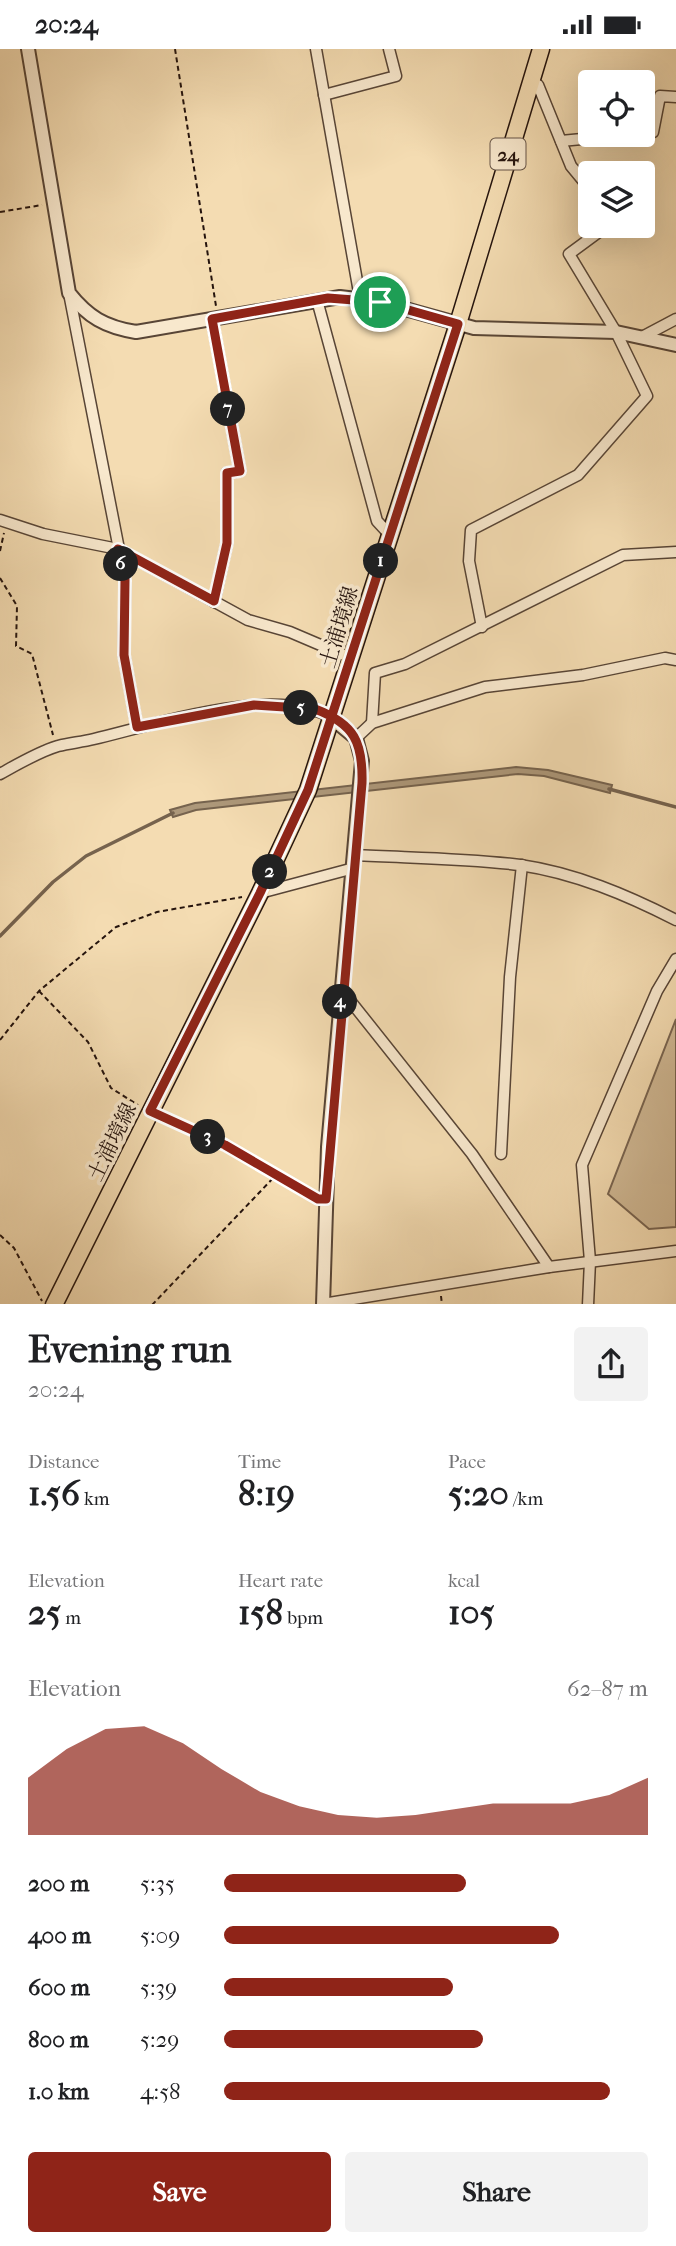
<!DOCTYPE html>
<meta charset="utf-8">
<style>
body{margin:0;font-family:"IM FELL French Canon","Noto Serif JP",serif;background:#f2f2f2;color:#202124;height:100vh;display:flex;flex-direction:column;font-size:26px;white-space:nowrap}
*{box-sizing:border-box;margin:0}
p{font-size:23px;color:#757577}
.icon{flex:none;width:38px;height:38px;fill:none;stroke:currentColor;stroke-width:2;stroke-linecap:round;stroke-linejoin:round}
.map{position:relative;height:1255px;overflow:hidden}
.panel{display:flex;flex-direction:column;background:#fff;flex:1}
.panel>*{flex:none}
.buttons{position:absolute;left:578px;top:21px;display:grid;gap:14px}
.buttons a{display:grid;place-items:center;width:77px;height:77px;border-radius:7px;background:#fff;box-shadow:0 7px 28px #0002;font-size:35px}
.pin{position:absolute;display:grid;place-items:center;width:60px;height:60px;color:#fff;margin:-30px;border:4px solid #fff;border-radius:50%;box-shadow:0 2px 7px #0007}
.km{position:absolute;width:35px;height:35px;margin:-18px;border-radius:50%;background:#222;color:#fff;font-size:19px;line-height:35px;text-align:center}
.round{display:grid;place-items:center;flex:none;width:74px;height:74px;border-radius:7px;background:#f2f2f2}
.headline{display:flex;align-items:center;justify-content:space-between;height:119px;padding:0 28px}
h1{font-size:38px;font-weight:700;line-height:52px}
.stats{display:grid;grid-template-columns:repeat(3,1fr);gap:10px;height:119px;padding:7px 28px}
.stats div{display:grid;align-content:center}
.stats b{font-size:35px;font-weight:700}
.stats small{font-size:19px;font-weight:400}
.stats p{font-size:19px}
.chart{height:196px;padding:14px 28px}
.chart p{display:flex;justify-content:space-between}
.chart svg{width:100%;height:126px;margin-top:7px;fill:#8f2418;opacity:.7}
.action{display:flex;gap:14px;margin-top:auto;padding:14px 28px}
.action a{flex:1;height:80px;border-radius:7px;background:#8f2418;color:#fff;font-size:28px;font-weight:700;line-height:80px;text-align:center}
.action a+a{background:#f2f2f2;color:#202124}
ul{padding:0 28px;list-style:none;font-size:23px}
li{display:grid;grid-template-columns:112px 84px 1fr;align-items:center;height:52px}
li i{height:18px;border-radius:9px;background:#8f2418}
.status{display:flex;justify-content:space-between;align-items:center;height:49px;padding:0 35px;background:#fff;direction:ltr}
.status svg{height:19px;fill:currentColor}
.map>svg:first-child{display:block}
</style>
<div class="status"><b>20:24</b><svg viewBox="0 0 49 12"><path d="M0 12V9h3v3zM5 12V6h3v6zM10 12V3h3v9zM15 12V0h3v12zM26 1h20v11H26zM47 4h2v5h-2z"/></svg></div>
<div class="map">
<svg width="676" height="1256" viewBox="0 0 676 1256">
<rect width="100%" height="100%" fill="#f4dcb2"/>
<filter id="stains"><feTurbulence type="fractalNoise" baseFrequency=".00286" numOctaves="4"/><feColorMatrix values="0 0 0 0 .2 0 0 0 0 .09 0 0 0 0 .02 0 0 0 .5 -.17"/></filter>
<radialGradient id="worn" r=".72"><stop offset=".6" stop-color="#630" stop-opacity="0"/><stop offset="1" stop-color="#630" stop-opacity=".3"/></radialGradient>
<polygon fill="#d1ba96" stroke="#7a6652" stroke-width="2" points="676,970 676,1178 649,1180 608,1145"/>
<polygon fill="#ad987a" stroke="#76634e" stroke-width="2" points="516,718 548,721 612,736 610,744 544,727 518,725 196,761 173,768 170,761 195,754"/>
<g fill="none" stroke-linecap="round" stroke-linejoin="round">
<g stroke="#76634e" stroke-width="3.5">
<polyline points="609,740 676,758"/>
<polyline points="0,887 53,833 86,807 173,764"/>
</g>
<g stroke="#584536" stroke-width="13">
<g id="minor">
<polyline points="316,0 360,249"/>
<polyline points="530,33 538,36 571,117 590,140"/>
<polyline points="324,46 396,27 389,0"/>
<polyline points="642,84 653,83 660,47 676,48"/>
<polyline points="561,92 624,86"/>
<polyline points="69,244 125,531 124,606 137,678"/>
<polyline points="317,251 377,472 389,485"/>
<polyline points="212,270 240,422 227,424 227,494 214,553"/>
<polyline points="642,288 676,270"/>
<polyline points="0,471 43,485 118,500 248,571 290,583 351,609"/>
<polyline points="482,578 469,512 471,481 578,426 647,347 616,283 569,205 607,177"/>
<polyline points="372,674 375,624 405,615 623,506 676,503"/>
<polyline points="356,689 372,674 485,638 583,626 665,609 676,611"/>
<path d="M0,725c18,-10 38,-22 58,-28 12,-3 24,-4 36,-7 60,-14 185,-56 239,-20"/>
<path d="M355,806c55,3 111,3 165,10 55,8 107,30 156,55"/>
<polyline points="260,844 354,819"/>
<polyline points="341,949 348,949 472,1105 549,1218"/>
<polyline points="501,1105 510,928 522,816"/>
<polyline points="323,1255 549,1218 676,1202"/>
<polyline points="588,1256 590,1212 582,1116 657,942 676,910"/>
</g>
</g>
<g stroke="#584536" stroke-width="16">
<g id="tertiary">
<path d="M28,0l41,244c19,24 36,34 67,39l204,-35 40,5 94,26 142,4 60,13"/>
<polyline points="323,1256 328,1098 362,712 356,689 333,670"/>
</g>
</g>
<g stroke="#24130d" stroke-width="19">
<polyline id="primary" points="54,1256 260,844 308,741 458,275 541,0"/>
</g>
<g stroke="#24130d" stroke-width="2" stroke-dasharray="5 3.5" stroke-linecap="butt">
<polyline points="175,0 216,257"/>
<polyline points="0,163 42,156"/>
<polyline points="0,502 4,484"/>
<polyline points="0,529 17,557 16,597 32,605 53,686"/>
<polyline points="39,942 88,993 111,1039 138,1056"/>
<polyline points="0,991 39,942 116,878 157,863 242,848"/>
<polyline points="165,1069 225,1096 315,1148"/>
<polyline points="0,1186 14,1199 42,1252"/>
<polyline points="441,1247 442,1256"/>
<polyline points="152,1256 277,1125"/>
</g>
<use href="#minor" stroke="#f8e8cd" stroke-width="10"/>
<use href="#tertiary" stroke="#f8e8cd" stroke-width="12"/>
<use href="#primary" stroke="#f4dcb2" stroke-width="16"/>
</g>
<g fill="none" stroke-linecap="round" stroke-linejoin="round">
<g stroke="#fff" stroke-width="14">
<path id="route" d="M380,253l78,22 -150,466 -48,103 -110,218 75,34 93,54h8l36,-416c1,-40 -7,-59 -47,-74l-61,-4 -117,22 -13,-72 1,-75 -7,-31 96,52 13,-58v-70l13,-2 -28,-152 116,-21 52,4"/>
</g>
<use href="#route" stroke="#8f2418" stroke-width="9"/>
</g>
<g text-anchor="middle" stroke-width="7" stroke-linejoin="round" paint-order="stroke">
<rect fill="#f8e8cd" stroke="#645347" stroke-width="2" x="490.5" y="89.5" width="35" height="31" rx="5"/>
<g font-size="19" font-weight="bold" fill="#24130d">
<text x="508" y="112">24</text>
</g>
<g font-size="21" fill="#24130d" stroke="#f8e8cd">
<text transform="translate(339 578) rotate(-73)" y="7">土浦境線</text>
<text transform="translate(112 1093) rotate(-64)" y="7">土浦境線</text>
</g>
</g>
<rect width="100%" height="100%" filter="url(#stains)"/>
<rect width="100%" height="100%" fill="url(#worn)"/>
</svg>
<div class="buttons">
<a><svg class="icon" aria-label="locate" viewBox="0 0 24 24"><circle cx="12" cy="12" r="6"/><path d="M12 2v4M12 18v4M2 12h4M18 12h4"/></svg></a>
<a><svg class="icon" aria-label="layers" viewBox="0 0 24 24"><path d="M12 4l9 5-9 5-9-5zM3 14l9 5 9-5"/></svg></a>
</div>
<div class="pin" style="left:380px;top:253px;background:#1e9e55"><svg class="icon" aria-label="arrive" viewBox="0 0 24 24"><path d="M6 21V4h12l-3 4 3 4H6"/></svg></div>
<b class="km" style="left:381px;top:512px">1</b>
<b class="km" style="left:270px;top:823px">2</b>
<b class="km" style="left:208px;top:1088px">3</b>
<b class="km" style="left:340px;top:953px">4</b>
<b class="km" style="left:301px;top:659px">5</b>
<b class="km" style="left:121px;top:515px">6</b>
<b class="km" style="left:228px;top:360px">7</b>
</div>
<section class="panel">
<div class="headline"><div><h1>Evening run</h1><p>20:24</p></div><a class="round"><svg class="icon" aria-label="share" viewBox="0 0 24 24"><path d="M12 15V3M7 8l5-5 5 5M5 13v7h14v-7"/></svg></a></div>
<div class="stats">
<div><p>Distance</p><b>1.56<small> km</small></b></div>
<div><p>Time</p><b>8:19</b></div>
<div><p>Pace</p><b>5:20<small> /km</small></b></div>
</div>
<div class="stats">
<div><p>Elevation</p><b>25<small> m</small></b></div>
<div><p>Heart rate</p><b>158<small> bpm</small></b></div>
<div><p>kcal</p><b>105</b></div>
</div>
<div class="chart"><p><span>Elevation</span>62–87 m</p>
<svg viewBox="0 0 160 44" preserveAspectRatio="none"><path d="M0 44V24L10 14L20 7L30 6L40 12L50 21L60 29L70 34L80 37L90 38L100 37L110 35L120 33L130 33L140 33L150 30L160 24V44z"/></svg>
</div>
<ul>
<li><b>200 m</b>5:35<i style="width:57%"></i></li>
<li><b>400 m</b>5:09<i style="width:79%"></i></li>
<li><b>600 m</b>5:39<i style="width:54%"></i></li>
<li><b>800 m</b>5:29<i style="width:61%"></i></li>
<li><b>1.0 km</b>4:58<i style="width:91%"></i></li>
</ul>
<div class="action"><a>Save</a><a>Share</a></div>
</section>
